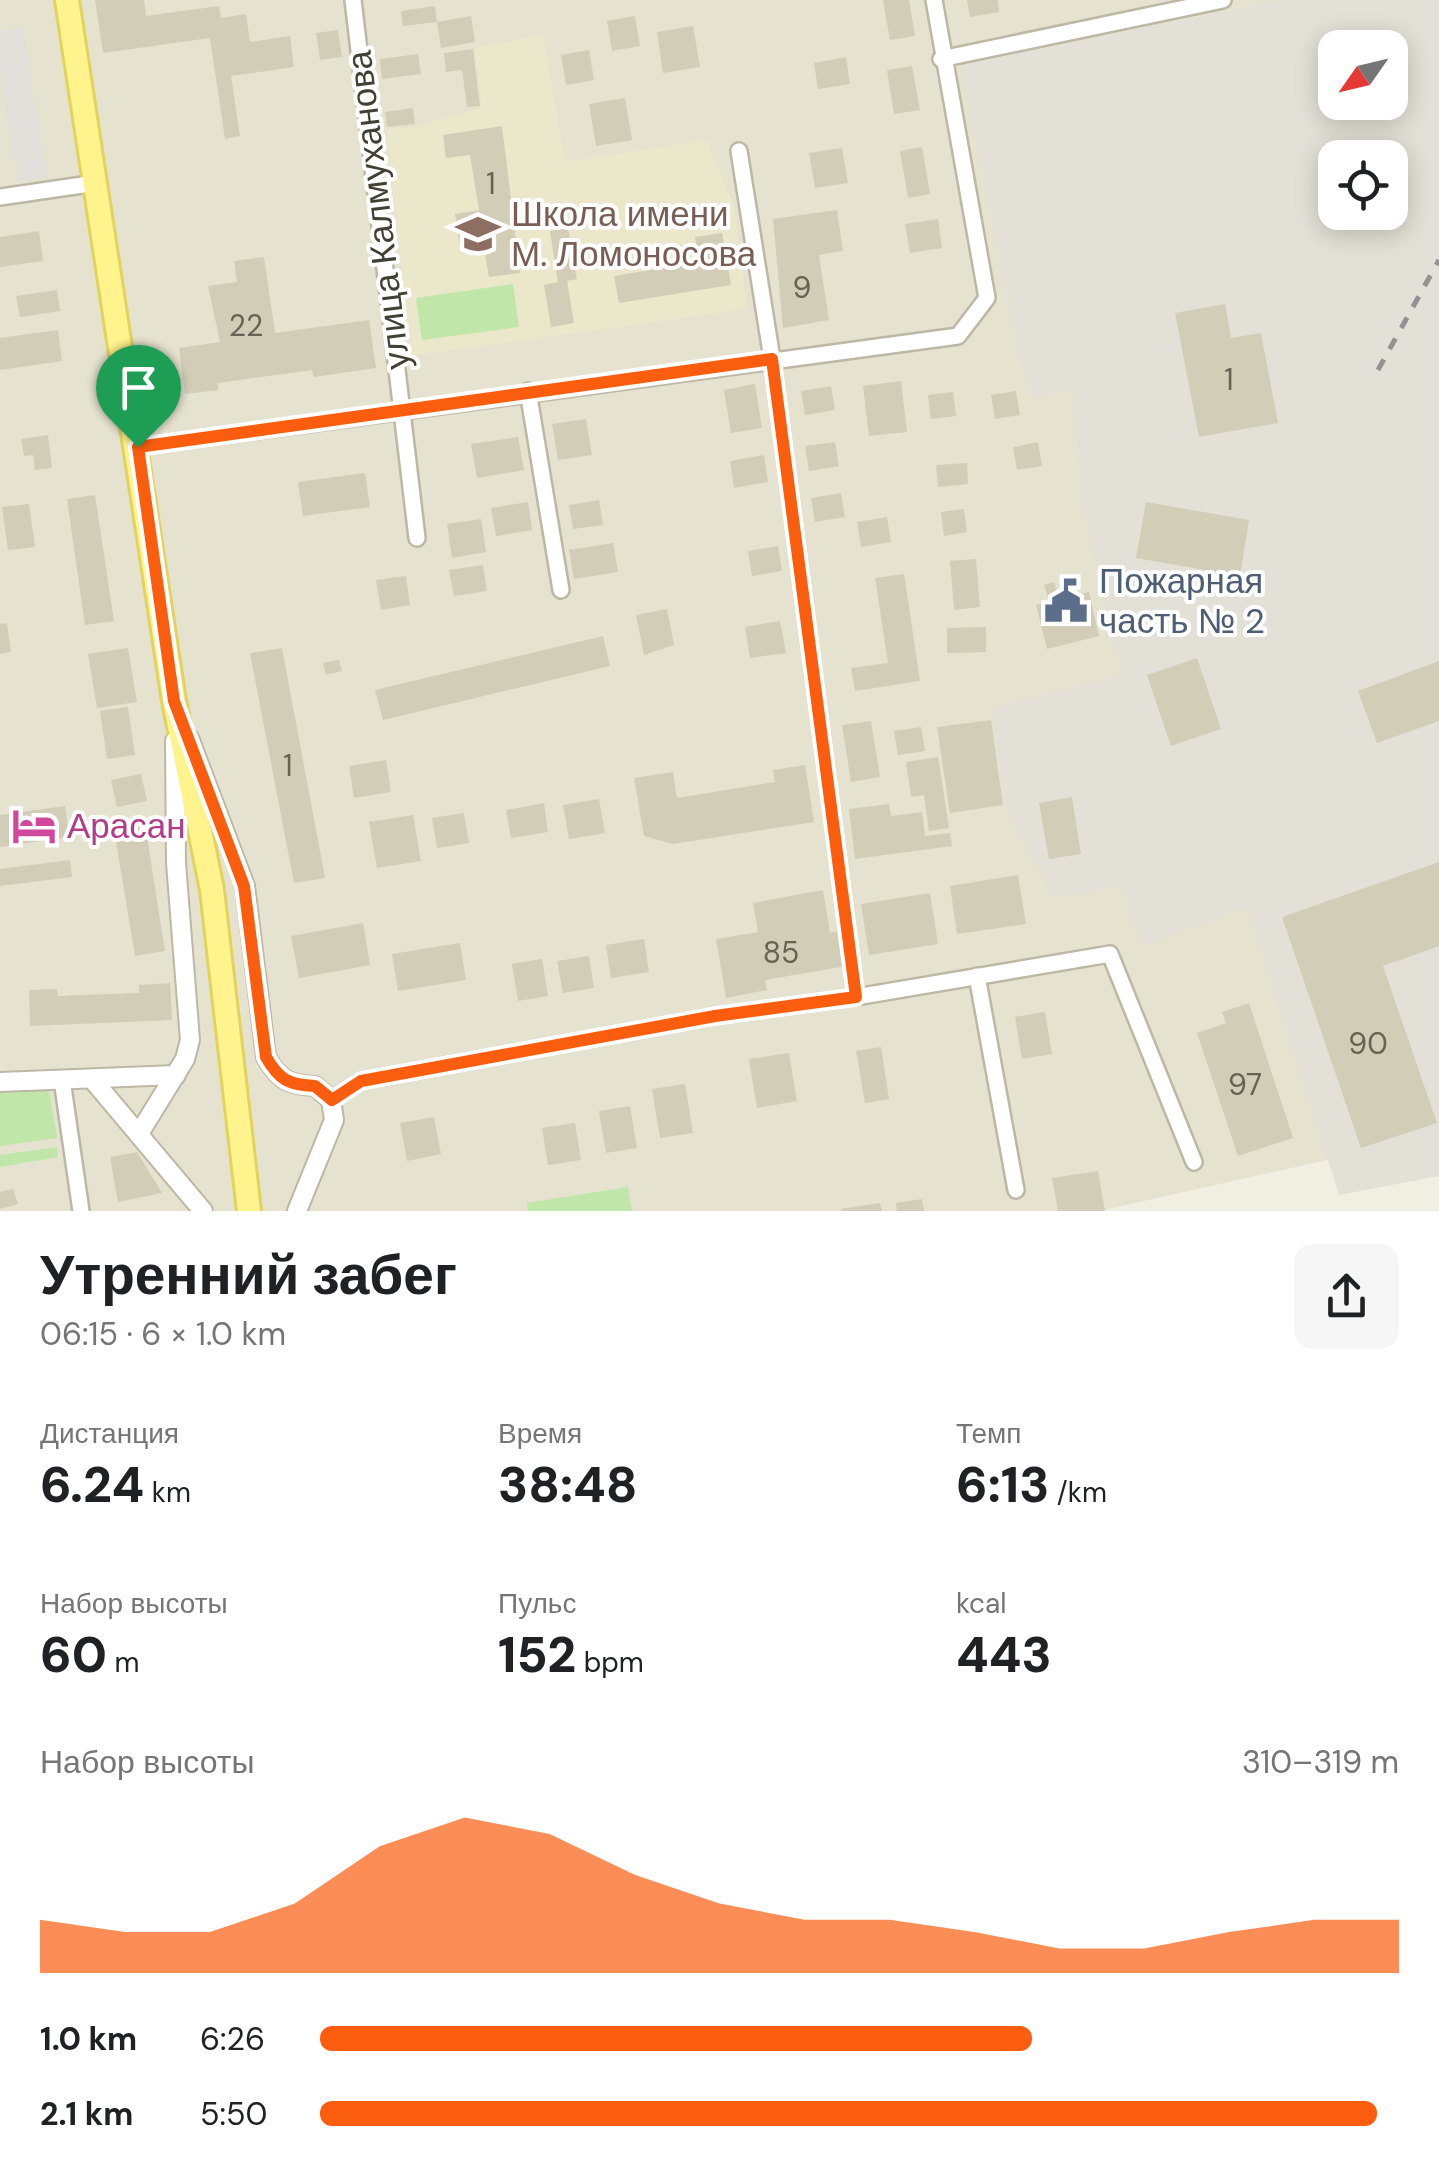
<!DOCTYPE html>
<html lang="ru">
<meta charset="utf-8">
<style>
body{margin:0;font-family:"DM Sans",sans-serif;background:#f6f6f6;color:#202124;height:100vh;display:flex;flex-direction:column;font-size:38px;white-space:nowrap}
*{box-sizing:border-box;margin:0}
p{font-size:32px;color:#757577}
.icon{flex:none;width:55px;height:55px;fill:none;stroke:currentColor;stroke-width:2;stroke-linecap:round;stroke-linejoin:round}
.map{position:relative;height:1211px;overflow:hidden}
.drawer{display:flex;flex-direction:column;background:#fff;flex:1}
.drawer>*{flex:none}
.needle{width:65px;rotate:236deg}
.buttons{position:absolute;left:1318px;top:30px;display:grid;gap:20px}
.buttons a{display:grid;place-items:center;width:90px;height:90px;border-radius:20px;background:#fff;box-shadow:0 5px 25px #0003;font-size:50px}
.pin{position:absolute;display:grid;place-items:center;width:85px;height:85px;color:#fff;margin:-102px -42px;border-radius:50% 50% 50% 0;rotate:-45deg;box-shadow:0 0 10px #0007}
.pin .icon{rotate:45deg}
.round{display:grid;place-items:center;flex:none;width:105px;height:105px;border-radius:20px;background:#f6f6f6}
.headline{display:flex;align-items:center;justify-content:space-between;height:170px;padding:0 40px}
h1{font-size:55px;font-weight:800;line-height:75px}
.stats{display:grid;grid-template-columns:repeat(3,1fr);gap:15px;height:170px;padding:10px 40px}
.stats div{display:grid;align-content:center}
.stats b{font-size:50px;font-weight:800}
.stats small{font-size:28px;font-weight:400}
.stats p{font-size:28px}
.chart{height:280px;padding:20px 40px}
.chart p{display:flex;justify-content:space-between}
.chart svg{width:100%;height:180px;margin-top:10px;fill:#fb5d0f;opacity:.7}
ul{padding:0 40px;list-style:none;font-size:32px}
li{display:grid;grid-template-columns:160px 120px 1fr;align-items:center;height:75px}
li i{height:25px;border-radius:12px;background:#fb5d0f}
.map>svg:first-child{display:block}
</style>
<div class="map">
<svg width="1439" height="1211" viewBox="0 0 1439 1211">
<rect width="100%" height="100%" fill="#f1efe2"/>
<path fill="#e5e2d0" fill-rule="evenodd" d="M0,0h1439v1135l-340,76h-1099zM1335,48h55v54h-55zM1335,158h55v54h-55z"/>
<path fill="#e3e0d7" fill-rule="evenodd" d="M1283,0h156v1176l-100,19 -91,-289 -107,41 -19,-62 -67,13 -47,-83 -17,-107 132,-33 -38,-161 -13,-123 -39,5 -14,-43 -58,-288zM1335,48h55v54h-55zM1335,158h55v54h-55z"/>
<polygon fill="#ebe7cb" points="543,35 565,162 706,140 734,207 747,309 412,356 386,130 415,127 482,107 474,48"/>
<g fill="#c0e6a9">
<polygon points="513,284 519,327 422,340 416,298"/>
<polygon points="49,1089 57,1138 0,1146 0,1090"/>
<polygon points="57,1147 58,1157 0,1167 0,1155"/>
<polygon points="628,1187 632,1211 528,1211 527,1203"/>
</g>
<polygon fill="#e1e0db" points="23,28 47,177 18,182 0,70 0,31"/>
<g fill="#d2cdb7">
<polygon points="95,0 144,0 146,16 219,6 221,18 246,14 250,42 290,36 294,67 231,76 240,136 225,139 210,38 103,53"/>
<polygon points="883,0 909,0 915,36 890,40"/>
<polygon points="967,0 998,0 999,12 970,17"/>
<polygon points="435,6 437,22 403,26 401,11"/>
<polygon points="471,16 475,42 441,48 437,22"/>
<polygon points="635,16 640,46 612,51 607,21"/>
<polygon points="693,26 700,67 663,73 657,32"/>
<polygon points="338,30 342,57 320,60 316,33"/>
<polygon points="473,49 480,106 467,107 462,70 446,72 444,53"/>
<polygon points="589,50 594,80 566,85 561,55"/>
<polygon points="418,54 421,74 382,79 380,59"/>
<polygon points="846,57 850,84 818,89 814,63"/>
<polygon points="912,66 920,110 894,114 887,70"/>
<polygon points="625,98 632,140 596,146 589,104"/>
<polygon points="413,108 415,124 387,127 385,112"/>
<polygon points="502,126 520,273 489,277 483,243 460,246 455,214 479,210 470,155 446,158 443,135"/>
<polygon points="922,147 930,194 908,198 900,151"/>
<polygon points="842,148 848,183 815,188 809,153"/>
<polygon points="837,210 843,251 819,255 829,320 783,328 773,219"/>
<polygon points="938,219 942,248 910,253 905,224"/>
<polygon points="568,228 577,279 567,281 574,323 551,327 544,285 558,282 550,231"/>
<polygon points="39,231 43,261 0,267 0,237"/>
<polygon points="722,233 731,285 619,303 614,276 699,262 695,237"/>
<polygon points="264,257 275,333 369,320 376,368 314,377 312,370 218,383 218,390 185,394 179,348 220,342 208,286 237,282 234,261"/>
<polygon points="57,290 60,311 20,317 16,296"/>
<polygon points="1225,304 1231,338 1261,333 1278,423 1199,437 1175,313"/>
<polygon points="58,330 62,361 0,370 0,338"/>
<polygon points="901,381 907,432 869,436 863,386"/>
<polygon points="755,384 762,428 731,433 724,390"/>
<polygon points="831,386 835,410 805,415 801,391"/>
<polygon points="1016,391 1020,415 995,419 991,395"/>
<polygon points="953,392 956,416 931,419 928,395"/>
<polygon points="586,419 592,455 558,460 552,424"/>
<polygon points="48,435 52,468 35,470 33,455 24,456 21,439"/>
<polygon points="518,437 524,470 477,478 471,444"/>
<polygon points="835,442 839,466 809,471 805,446"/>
<polygon points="1038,442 1042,466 1017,470 1013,447"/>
<polygon points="764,455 768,482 734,488 730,461"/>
<polygon points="967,463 968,484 938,487 936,465"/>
<polygon points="365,473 370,507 303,516 298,482"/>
<polygon points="841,493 845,517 815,522 811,498"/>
<polygon points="95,495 114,621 85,625 67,499"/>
<polygon points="599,500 603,525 573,529 569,505"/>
<polygon points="528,502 532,530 496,536 491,508"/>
<polygon points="1146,502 1249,520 1240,576 1136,558"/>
<polygon points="29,504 35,547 8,550 2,507"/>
<polygon points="964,509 967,532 944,536 941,512"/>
<polygon points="887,517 891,542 861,547 857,522"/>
<polygon points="481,519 486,552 452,558 447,524"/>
<polygon points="613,543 618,572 574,579 569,550"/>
<polygon points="778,546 782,571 752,576 748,551"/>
<polygon points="976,559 980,607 954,610 950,561"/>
<polygon points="483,565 487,591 454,596 449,570"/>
<polygon points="904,574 920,681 855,691 851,668 888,663 875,578"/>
<polygon points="406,576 410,605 381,610 376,580"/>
<polygon points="1054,582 1059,600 1089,592 1099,636 1047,649 1036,605 1049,602 1044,585"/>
<polygon points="667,609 674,645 644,655 636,615"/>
<polygon points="780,621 786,653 750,658 745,627"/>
<polygon points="7,623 11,652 0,654 0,624"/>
<polygon points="986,627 986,652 947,653 947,628"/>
<polygon points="603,636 610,666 383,720 375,690"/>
<polygon points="128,648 137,702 97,708 88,654"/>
<polygon points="282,648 325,878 294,883 250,653"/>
<polygon points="1197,658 1221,729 1171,746 1147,675"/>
<polygon points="339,660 342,671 326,675 323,663"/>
<polygon points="1439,661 1439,721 1377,743 1358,691"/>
<polygon points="128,707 135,755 107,759 100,711"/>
<polygon points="991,720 1003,805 950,813 937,727"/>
<polygon points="871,721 880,777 851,782 842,725"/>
<polygon points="921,727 925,751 898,755 894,731"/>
<polygon points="938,757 949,828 929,831 924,795 911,797 906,762"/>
<polygon points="386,760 391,792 354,798 349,766"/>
<polygon points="805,765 814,822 673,844 644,836 634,778 673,772 677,798 775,782 773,770"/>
<polygon points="141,774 147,801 117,807 111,780"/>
<polygon points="1072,797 1081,854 1049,859 1039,803"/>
<polygon points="599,799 605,833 569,839 563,805"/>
<polygon points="544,803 548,832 511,838 506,810"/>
<polygon points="889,804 891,816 922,812 925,836 950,833 952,846 855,859 849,809"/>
<polygon points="65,806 69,837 0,847 0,815"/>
<polygon points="464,813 469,843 437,848 432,818"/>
<polygon points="413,815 421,861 377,868 369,822"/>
<polygon points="145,824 165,951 135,956 114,829"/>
<polygon points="70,860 72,877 0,886 0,869"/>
<polygon points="1439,862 1439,946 1383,966 1437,1123 1361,1148 1282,917"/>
<polygon points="1018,875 1026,924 957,934 950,886"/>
<polygon points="823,890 830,933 839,931 846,966 765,980 767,990 726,998 716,939 758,932 753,903"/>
<polygon points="930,893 938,944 869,955 861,904"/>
<polygon points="363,923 370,965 299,978 291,936"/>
<polygon points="644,939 649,972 611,978 606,945"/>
<polygon points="460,943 466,980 398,991 392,954"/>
<polygon points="589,956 594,988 563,993 557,961"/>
<polygon points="542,959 548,996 518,1001 512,964"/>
<polygon points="170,983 172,1020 30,1026 29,990 57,989 58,996 139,993 139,985"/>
<polygon points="1249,1003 1293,1138 1238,1156 1197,1033 1226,1023 1222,1012"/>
<polygon points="1045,1012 1052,1054 1022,1059 1015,1017"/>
<polygon points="881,1047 889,1099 865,1103 856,1051"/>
<polygon points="789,1053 797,1101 757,1108 749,1059"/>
<polygon points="685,1084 693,1133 660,1138 652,1089"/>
<polygon points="630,1106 637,1148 606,1153 599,1111"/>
<polygon points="434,1117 441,1154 407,1161 400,1123"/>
<polygon points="575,1123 581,1160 548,1165 542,1128"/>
<polygon points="137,1152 162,1193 118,1202 110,1157"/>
<polygon points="1098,1171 1105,1211 1058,1211 1052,1178"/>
<polygon points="13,1189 18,1204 0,1209 0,1192"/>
<polygon points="922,1199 924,1211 897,1211 896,1203"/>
<polygon points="880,1203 882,1211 841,1211 841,1209"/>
</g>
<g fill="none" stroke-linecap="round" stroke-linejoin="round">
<g stroke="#bcb8a5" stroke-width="20">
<g id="minor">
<polyline points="353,0 417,538"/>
<polyline points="941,59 1223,0"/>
<polyline points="739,151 772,359 856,997"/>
<polyline points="0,197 96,183"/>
<polyline points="528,391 561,590"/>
<polyline points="137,447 958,336 987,298 934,0"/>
<polyline points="977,976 1016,1190"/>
<polyline points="62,1080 81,1211"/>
<polyline points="331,1100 361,1081 715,1016 856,997 1110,954 1194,1162"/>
</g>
</g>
<g stroke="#bcb8a5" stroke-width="22">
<g id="tertiary">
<path d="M189,738l56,148 21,171c13,23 23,28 49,29l16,14 3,20 -37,91"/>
<polyline points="92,1079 203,1211"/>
<polyline points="0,1082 176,1075"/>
<polyline points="140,1132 185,1059 190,1040 176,863 175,741"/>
</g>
</g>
<g stroke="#e3d35e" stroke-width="28">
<polyline id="primary" points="67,0 174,701 212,890 249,1211"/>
</g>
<use href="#minor" stroke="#fff" stroke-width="15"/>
<use href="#tertiary" stroke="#fff" stroke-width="18"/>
<use href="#primary" stroke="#fef38d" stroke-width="22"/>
<polyline stroke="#929292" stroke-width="5" stroke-dasharray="12 12" stroke-linecap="butt" points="1378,370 1439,260"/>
</g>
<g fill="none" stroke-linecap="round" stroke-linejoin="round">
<g stroke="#fff" stroke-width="20">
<path id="route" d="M772,359l84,638 -141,19 -354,65 -29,19 -17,-14c-26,-1 -36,-6 -49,-29l-22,-171 -70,-185 -36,-254z"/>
</g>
<use href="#route" stroke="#fb5d0f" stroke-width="12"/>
</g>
<defs>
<g id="school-bare" transform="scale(3.45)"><path d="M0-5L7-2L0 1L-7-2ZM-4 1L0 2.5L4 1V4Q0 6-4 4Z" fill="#8d6e63" stroke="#fff" stroke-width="2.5" paint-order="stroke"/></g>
<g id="civic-bare" transform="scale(3.45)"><path d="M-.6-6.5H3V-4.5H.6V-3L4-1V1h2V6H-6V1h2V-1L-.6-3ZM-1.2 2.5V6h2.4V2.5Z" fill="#5c6f8a" stroke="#fff" stroke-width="2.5" paint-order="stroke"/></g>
<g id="hotel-bare" transform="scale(3.45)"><path d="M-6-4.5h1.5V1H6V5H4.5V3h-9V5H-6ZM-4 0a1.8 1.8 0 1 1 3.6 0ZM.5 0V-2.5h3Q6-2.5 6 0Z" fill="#d1479c" stroke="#fff" stroke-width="2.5" paint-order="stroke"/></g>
</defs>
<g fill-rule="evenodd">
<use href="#school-bare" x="478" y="234"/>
<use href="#civic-bare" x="1066" y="601"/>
<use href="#hotel-bare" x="34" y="826"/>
</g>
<g text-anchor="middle" stroke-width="8" stroke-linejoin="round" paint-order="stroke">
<g font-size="30" fill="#666254">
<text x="491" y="194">1</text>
<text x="802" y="298">9</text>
<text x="246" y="336">22</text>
<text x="1229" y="390">1</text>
<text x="288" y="776">1</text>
<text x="781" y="963">85</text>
<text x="1368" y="1054">90</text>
<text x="1245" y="1095">97</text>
</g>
<g font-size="35" fill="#423f33" stroke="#fff">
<text transform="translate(378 210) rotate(-97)" y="12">улица Калмуханова</text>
</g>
<g font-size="35" fill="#785e54" stroke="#fff" text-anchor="start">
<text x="511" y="226">Школа имени<tspan x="511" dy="40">М. Ломоносова</tspan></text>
</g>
<g font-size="35" fill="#4e5e75" stroke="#fff" text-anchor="start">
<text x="1099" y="593">Пожарная<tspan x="1099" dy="40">часть № 2</tspan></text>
</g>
<g font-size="35" fill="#b23c85" stroke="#fff" text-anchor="start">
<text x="67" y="838">Арасан</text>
</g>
</g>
</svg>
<div class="buttons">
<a><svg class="needle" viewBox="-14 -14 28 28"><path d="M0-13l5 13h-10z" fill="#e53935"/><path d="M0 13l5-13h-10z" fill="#757577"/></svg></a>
<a><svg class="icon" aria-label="locate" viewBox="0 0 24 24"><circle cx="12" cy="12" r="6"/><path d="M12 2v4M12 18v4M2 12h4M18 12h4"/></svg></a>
</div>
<div class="pin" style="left:138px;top:447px;background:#1e9e55"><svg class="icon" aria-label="arrive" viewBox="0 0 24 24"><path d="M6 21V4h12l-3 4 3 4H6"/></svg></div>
</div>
<section class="drawer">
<div class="headline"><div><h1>Утренний забег</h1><p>06:15 · 6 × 1.0 km</p></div><a class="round"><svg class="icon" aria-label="share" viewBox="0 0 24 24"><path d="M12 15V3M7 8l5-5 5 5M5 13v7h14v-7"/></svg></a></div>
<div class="stats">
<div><p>Дистанция</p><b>6.24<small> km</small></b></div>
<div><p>Время</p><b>38:48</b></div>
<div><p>Темп</p><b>6:13<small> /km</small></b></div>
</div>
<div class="stats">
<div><p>Набор высоты</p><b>60<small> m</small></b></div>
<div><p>Пульс</p><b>152<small> bpm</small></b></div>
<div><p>kcal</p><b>443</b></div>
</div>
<div class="chart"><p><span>Набор высоты</span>310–319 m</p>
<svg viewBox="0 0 160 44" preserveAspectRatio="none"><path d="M0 44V31L10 34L20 34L30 27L40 13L50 6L60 10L70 20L80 27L90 31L100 31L110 34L120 38L130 38L140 34L150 31L160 31V44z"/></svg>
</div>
<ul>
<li><b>1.0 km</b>6:26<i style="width:66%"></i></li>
<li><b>2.1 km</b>5:50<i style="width:98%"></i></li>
</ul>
</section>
